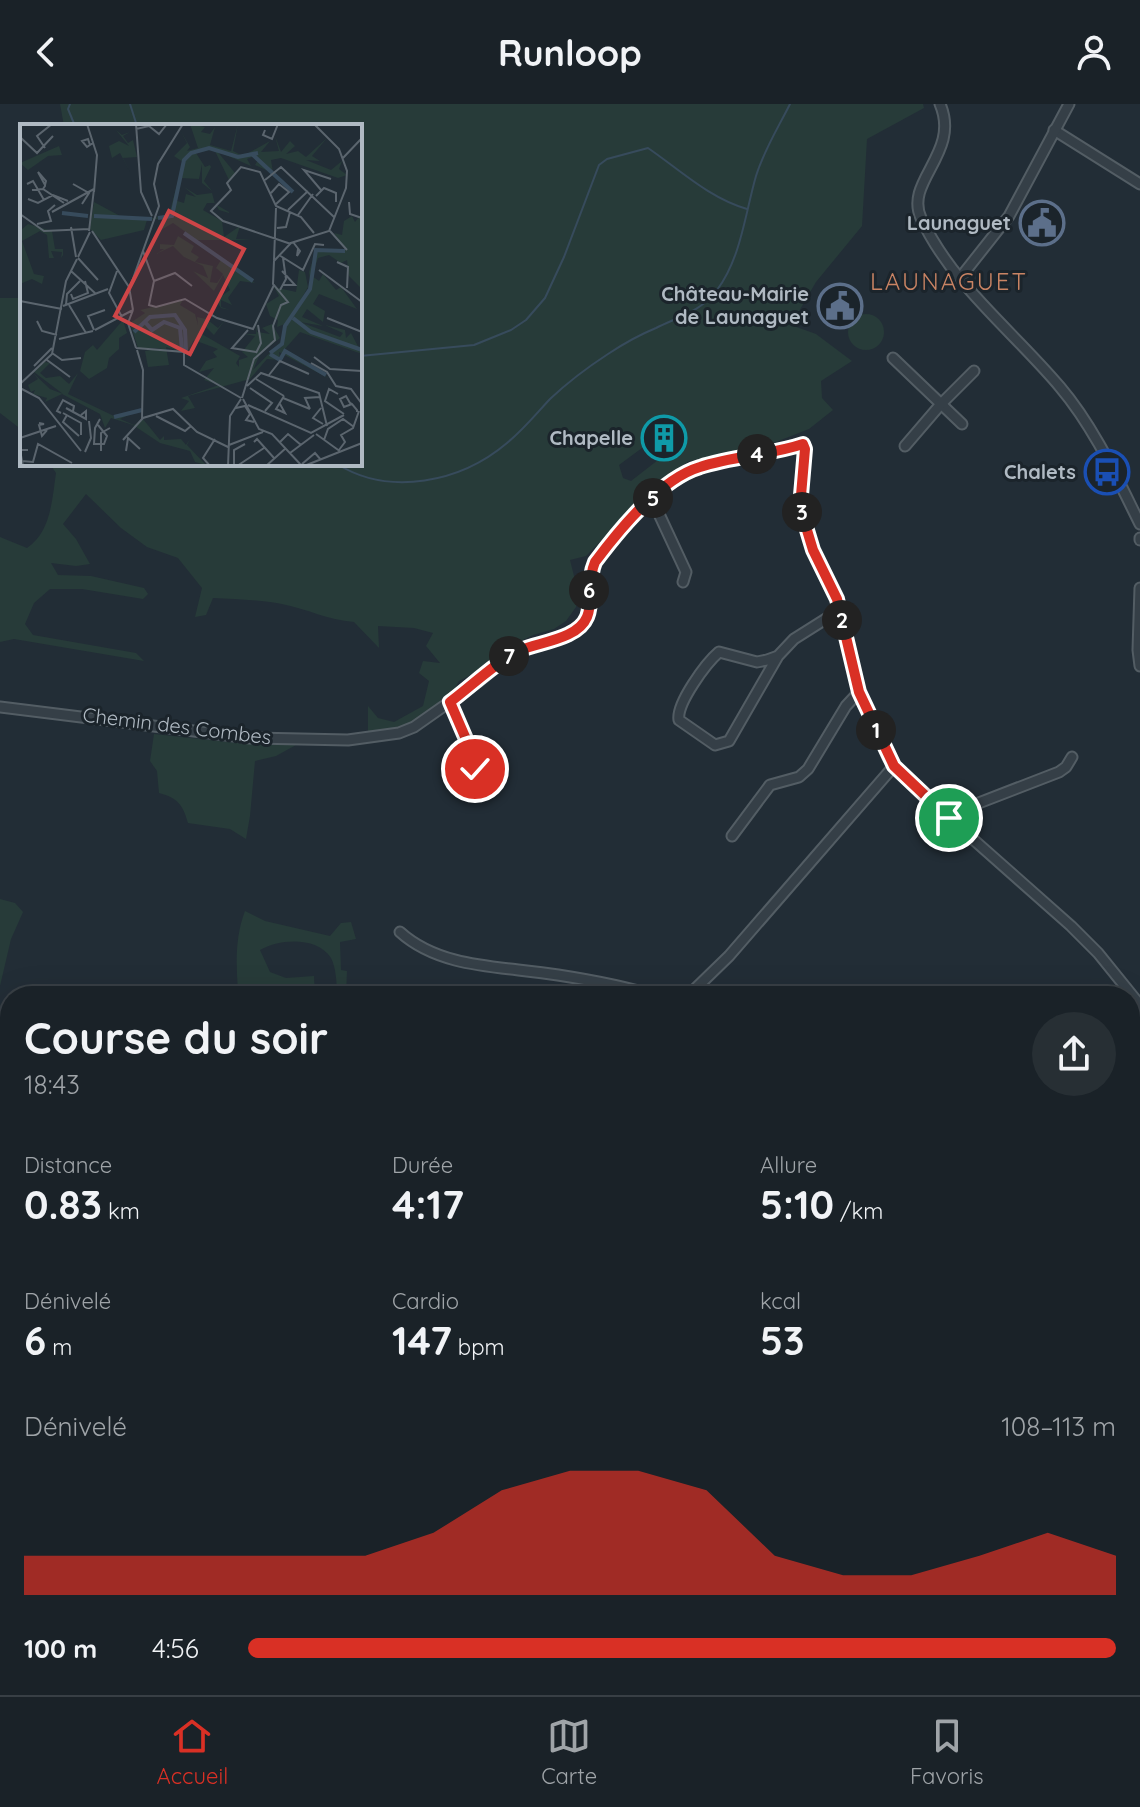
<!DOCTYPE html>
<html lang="fr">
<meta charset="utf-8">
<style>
body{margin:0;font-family:Quicksand,sans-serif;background:#272f34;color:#f1f3f6;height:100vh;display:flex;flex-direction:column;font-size:30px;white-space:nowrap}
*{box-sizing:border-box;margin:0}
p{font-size:26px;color:#9fa4a8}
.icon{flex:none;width:44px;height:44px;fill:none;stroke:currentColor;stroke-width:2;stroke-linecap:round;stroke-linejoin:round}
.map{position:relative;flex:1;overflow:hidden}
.sheet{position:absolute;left:0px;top:882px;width:1140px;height:710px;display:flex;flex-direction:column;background:#1a2228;border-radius:32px 32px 0 0;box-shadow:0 8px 32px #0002,0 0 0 2px #383f45}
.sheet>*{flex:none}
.pin{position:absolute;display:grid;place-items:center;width:68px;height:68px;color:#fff;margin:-34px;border:4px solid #fff;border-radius:50%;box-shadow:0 2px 8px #0007}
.km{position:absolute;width:40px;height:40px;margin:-20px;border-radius:50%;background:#222;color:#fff;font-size:22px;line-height:40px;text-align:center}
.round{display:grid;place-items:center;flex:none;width:84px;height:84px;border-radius:42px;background:#272f34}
.headline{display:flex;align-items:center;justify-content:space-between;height:136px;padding:0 24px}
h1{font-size:44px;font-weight:800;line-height:60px}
.metrics{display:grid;grid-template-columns:repeat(3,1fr);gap:12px;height:136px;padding:8px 24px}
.metrics div{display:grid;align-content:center}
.metrics b{font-size:40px;font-weight:800}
.metrics small{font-size:22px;font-weight:400}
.metrics p{font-size:22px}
.chart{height:224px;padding:16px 24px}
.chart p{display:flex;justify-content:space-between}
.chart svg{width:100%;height:144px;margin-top:8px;fill:#d93025;opacity:.7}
ul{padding:0 24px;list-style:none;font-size:26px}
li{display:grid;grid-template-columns:128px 96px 1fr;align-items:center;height:60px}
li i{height:20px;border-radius:10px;background:#d93025}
header{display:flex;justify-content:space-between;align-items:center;height:104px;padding:0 24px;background:#1a2228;font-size:36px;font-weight:800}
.dock{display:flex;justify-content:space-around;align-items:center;height:112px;border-top:2px solid #383f45;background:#1a2228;font-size:22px;color:#9fa4a8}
.dock a{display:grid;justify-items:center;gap:4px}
.dock .active{color:#d93025}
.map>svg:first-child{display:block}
</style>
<header><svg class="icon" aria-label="back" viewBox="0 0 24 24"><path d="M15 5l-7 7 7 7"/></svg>Runloop<svg class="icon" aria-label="person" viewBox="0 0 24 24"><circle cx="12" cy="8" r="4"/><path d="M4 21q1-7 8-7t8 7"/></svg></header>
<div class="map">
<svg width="1140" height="1591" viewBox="0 0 1140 1591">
<rect width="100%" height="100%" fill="#222d36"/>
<g fill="#273b39" fill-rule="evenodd">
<path d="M60,0h863l1,4 -57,31 -5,87 -46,56 -25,43 25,9 36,27 -31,20 1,17 11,12 -24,19 -41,16 -79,16 -28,19 -75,76 -16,4 8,32 -2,15 -10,14 -12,8 -21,6 -35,17 -22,20 -17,9 -7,12 -29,23 -25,13 -30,3v-26l10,12 16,4 29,-16 6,-25 -10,-8 4,-12 17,2 -14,-17 7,-13 -19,-5 -36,-2 1,22 -25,-26c-27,-2 -46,-13 -72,-18 -22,-4 -46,-5 -69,-6l-7,17 -11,2 7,-29 -24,-30 -31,-11 -26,-19 -35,-34 -23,30 13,15 14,25 -14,2 -25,-3 7,12 33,1 53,12 4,6 -5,5 -61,-10h-32l-16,14 -9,21 8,11 103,18 8,8 -130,-22 -14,3v-105l27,11c24,-16 25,-48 29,-75l-6,-9h310v-338h-296zM646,341l12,15 -27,21 -8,-3 -4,-13z"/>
<polygon points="0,194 22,194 22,326 0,309"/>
<circle cx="866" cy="228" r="18"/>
<path d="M154,630l83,9 59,2 -20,11 -21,5 -5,55 -4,23 -16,-10 -42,-6c-5,-18 -10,-25 -29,-30l-2,-22 -7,-10z"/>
<polygon points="0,795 15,799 23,808 11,835 0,882"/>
<path d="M245,807l20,10 65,15 11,-13 10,-1 5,17 -16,3 1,28 6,1 -1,25h-9c0,-11 -1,-29 -6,-38 -14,-22 -52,-19 -71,-8l10,22 16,6 28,-2 1,20h-53l-17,-6 -7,1c-2,-27 -3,-54 7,-80z"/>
<polygon points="1140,1125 1140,1229 1130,1232 1130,1128"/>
<polygon points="0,1242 10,1272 10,1369 0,1368"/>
<polygon points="1130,1496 1140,1497 1140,1532 1130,1537"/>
<polygon points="339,1582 725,1582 724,1587 739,1591 321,1591"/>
<polygon points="1063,1582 1043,1591 875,1591 870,1583"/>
<polygon points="1072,1582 1118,1582 1119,1591 1095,1591 1085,1583"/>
</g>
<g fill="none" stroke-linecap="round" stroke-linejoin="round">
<g stroke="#374b5c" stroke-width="2">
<polyline points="70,0 68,5 75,22"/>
<polyline points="130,0 137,22"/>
<path d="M360,252l114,-11 37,-15 15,-10 19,-22 19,-41 35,-92 8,-6 41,-11c32,22 61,50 99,61"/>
<path d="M337,360c53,33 124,18 170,-21 16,-13 29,-29 43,-44 17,-16 38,-32 58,-45 15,-10 31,-19 48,-26 22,-11 46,-17 61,-38 24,-32 28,-76 39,-114 8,-26 22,-48 34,-72"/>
<polyline points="0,1352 10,1353"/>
<polyline points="1130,1522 1140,1512"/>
<polyline points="1099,1582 1102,1591"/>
</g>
<g stroke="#535d64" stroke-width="13">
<g id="minor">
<path d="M940,0c21,49 -36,77 -19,114 31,67 93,114 139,169 34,40 57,91 80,137"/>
<polyline points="1054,26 1140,80"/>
<polyline points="960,174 1009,112 1069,0"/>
<polyline points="893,254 962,320"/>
<polyline points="905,342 941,300 974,267"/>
<polyline points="652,395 686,468 683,478"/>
<polyline points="1140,434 1140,436"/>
<polyline points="1140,484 1138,546 1140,562"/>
<path d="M778,552l-49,85 -14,4 -36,-25c-3,-16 27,-57 40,-68l38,10 10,-2 11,-4 16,-17 46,-29"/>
<polyline points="450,598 475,656 475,665 467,677"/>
<polyline points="0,603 250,634 348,636 399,629 414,623 478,578 513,549 568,530 578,524 586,515 590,469 595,458 616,431 666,382 697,363 803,340 805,345 800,403 813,446 837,495 859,588 888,654 902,670 949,714 1071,822 1098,849 1140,901"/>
<polyline points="949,714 958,707 1059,668 1066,663 1072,653"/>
<polyline points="732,732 770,681 799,673 808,665 846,602 859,588"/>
<path d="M400,828c42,38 106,34 158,43 32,5 66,11 97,21"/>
<polyline points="681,892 695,885 729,852 894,662"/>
<polyline points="1130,1043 1140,1037"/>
</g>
</g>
<use href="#minor" stroke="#353f47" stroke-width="9"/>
</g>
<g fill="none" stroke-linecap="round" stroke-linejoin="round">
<g stroke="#fff" stroke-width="16">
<path id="route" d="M475,665v-9l-25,-58c19,-14 52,-45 71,-52 19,-8 57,-11 66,-33 7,-17 0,-37 8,-55 24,-32 65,-83 105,-95 33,-11 70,-12 103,-23l2,5 -5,58 13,43 24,49 22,93 35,74 55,52"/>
</g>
<use href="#route" stroke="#d93025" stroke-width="10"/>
</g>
<defs>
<g id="civic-ring" transform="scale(2.3)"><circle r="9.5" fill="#1b242b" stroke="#5c6f8a" stroke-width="1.5"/><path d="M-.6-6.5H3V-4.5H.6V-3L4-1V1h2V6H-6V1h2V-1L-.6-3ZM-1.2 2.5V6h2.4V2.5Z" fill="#5c6f8a"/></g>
<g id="building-ring" transform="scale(2.3)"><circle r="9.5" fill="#1b242b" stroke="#0f9aa8" stroke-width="1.5"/><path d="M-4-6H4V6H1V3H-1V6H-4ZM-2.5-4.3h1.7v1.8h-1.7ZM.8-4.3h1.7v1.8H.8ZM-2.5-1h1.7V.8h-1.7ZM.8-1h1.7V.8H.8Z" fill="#0f9aa8"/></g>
<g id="bus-ring" transform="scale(2.3)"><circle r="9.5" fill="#1b242b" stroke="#1a4fb4" stroke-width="1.5"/><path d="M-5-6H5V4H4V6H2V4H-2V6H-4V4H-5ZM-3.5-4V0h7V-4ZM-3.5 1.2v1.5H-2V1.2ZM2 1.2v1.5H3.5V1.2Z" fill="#1a4fb4"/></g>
</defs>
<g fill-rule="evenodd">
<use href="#civic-ring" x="1042" y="119"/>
<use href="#civic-ring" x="840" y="202"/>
<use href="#building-ring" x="664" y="334"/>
<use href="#bus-ring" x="1107" y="368"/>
</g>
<g text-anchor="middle" stroke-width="6" stroke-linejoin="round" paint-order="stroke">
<g font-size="20" font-weight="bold" fill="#b0bac3" stroke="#1b242b" text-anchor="end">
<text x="1011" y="126">Launaguet</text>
<text x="809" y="197">Château-Mairie<tspan x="809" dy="23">de Launaguet</tspan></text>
<text x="633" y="341">Chapelle</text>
<text x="1076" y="375">Chalets</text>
</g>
<g font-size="20" fill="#b0bac3" stroke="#1b242b">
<text transform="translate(177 622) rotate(7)" y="7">Chemin des Combes</text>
</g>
<g font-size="24" letter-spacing="2" fill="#ca8464" stroke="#1b242b">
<text x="949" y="186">LAUNAGUET</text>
</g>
</g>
<g transform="translate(20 20)">
<rect width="342" height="342" fill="#222d36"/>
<path d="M170,0l15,3 -4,5 9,2 5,-7 -5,18 21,6 7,-27 -5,27 10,5 27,-15 -9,11 18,-1 -4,-15 6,16 9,-11 5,5 -9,8 12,-3 8,6 21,-19 -15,18 8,5 -14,-1 25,10 11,-9 -3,8 8,6 -9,3 -57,-20 -10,2 2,13 -18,-8 3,-5 -4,-4 -7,3 4,7 -34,-15 18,22 -6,7 -15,-31 -18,4 9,14 5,-2 1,2 -7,14 8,10 -10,-8v-19l-3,15 -18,-1 -7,22 10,3 2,-9 10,3 -12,-10 13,8 15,-2 3,11 14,8v1l-10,-3 -4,-7h-8l-4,7 19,11 2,16 16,-11 -4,13 16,1h-55l58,43 -15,-2 -12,17 4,7 -11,-5v7l9,3 -9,-2 -5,-8 14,-10 -7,-15 -9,16 -21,-20 15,7 -5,-12 -19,-9 -11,-11 -17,8 8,-5h-4v-5l14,1 4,-9 16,10 -3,6 8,5 -4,5 18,4 -3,16 7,1 6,-9 -7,-6 6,-10 -49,-35 -12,7 5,-12 -19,2 -3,10 -43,10 -11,-11 4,-27 26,14 21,4 28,-5 14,-53 -9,-6 13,-13 -7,-13 10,17 -3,4 11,-3zM96,6l6,5 8,-3 -7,4 5,7 5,-3 4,17 -14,1 7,14 -10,-19 -8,5 -3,-12 10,-5 10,5zM39,22l3,9 -14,1 -20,14 -8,-7zM342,89v76l-13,-13 -2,-16 -6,3 -12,-8 -11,3 -6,18 7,5 4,-7 13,16 5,-3 16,22 -38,-15 -6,10 12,7 -2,11 -16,-13 -5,8 21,9 -23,-4 40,15 3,-4 -18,-8 20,5 1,8 5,-5 11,21 -62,-22 -16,18 46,29 -51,-27 1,8 -13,-1 -17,20 -62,17 7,12 -14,3 8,-10 -8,-3 38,-13 -15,-5 10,-12 -15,4 7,-11 11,-4 -4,-5 5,-3 -24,-9 -8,13 -20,-6 3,18 -21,2 -3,-16 17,-3h-24l-8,-25 15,-10 -5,-3 43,-10 -3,5 15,9 3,11 -1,-8 9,2 -7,-6 19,15 7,-8 -11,15 -11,-11 -3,9 40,23 -4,7 3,4v-7l9,-3 -6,-5 13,-16 -11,-2h12l1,-11v9l13,2 -8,-6 10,-4 8,14 -20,16 -7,16 31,-32 1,-14 -8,3 1,-7 -8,-4 -4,-12 13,-8 -5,-9 22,5 3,-22 6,2 3,15 -21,37 24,-36 -2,-16 7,-22h30l-12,-17 8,2 2,-14 8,-5 3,6zM8,100l24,7 3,18h8v6l-2,3 1,-6 -11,-1 3,7h-5l-2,-23 -7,-4 -18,10 12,33 10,2 -2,8 -10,-5 -12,5v-53zM103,196l4,13 -8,5v11l-10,9 -2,10 -18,11 -9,-8 5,-19 8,-7 4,5zM25,238l5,1 -10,10 6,5 14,-2 9,8 9,-11 -10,21 46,22 25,-6 -19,9 14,6 9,-6 17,21 4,-4v4l17,-1 5,6 4,-6 -3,6 19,20 -11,-3 -5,-11 -30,-8 -27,-18 -22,-7 -3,5 6,3 -6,-3 -3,5 -5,-14 -38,-20 -17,8 2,-4 -14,-4 2,-4 -4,2 -3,-7 10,-6 -5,-6 17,16 13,5 -29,-22z" fill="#273b39"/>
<path fill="none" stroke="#374b5c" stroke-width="4" d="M233,31l40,37M42,89l26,3M74,92l58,3M138,94l14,-2 12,-56 7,-7 18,-5 29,9 20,-4M164,109l69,48M273,194l18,14 51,18M125,198l7,8 12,-8 16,6 2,22M114,208l16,-15 25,-2 10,15 1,20M250,229l12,-9 3,-18 25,-37 6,-39 29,1M250,230l10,6 5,-9 41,24M94,293l28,-7"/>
<path fill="none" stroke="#5b656e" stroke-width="2" d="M67,0l10,31 -3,37M116,0l5,68 11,24M176,0h29M116,5l13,-3 10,8 8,-10M245,6l-2,5 9,4 6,-15M0,13l17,16 16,-17M70,21l-2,-6 -6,2 5,6 6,-4M25,24l-8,-12 15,-12M322,35l20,-21M245,56l16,-13 53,50M7,60l6,-3 11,19M53,60l16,9 -7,11M23,65l2,-3v-1l1,-4 -8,-9 7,13M12,66l11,-1 21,14M301,66l-17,-20 27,9M251,69l8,-9 10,8 -14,13M296,72l8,-8 12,5v9M8,75l10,4 15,-8 15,6M329,78l1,12 12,4M268,86l20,-19M32,88l42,-23M0,90l24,17 45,-2M278,91l15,-21M17,100l14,-3 -3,-10 7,-6M51,103l5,30M257,104l9,-1 4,-15M69,107l5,-42M72,107l37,56 4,23M310,107l17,19M273,118l7,9 -3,5 1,-7M271,120l-68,-23 -12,-10 20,-21 -4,-7 14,-16 19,5 16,34 25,11 13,16M123,127l11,30 -5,24 7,2 29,-8 32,19 36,11 21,-44M259,131l24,15 12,-26 9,1M58,133l12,-25M58,134l20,22M254,136l2,-52M317,138l11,5 -1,21M299,146l43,32M51,147l25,23M97,147l-8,22 13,24M262,147l13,14h-13M134,157l21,-8 17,13M110,163l29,-81 -5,-22 4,-20 25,-40M260,166l6,-11 -3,-21M51,170l2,5 15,-6 -3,-12M0,177l42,8M46,181l1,-11 13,-13M49,181l17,28M43,182l45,-17M113,186l-5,13 8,25M307,194l35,14M17,197l5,10 15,4M74,206l-6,-14 17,-6M75,206l38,-20M228,206l-16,18 24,4M39,215l34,-8M116,224l48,4v13l57,33M117,226l6,20 -1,49M32,229l10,7 19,-2M236,229l5,-10 -3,-18M294,233l16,12 32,2M27,236l23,17M291,239l16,9 9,14 15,3 11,15M14,242l18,-18M249,251l11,-14 29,13M236,255l28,17M0,260l32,-30 14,-73 11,-22M227,262l14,-13 58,20 8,33M0,264l19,10 42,53M230,264l22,15 -7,8M318,270l-9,-5 -4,12 19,13M222,274l12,-39 21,-19 -2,-14 8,-21 7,-3 -15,-18 1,-23 17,-18 38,-12 17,-43 1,-17 -8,-22 -25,-25M263,274l27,11M223,275l16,30 13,5 30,32M260,280l5,9 -9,-4 8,-13M332,280l-8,3 -4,-8 6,-3 4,7 2,1 5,6v2M228,281l63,28 33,-18M46,284l20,11v-8l-5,4M216,284l9,-2 5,8 -4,6 8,2M301,284l-8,10 10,6M290,285l-5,-11 15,-1M41,289l-4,-2 6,-11 11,6 -1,5M43,289l18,10v12M47,291l-4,7 16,14M136,292l29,15 6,-5M19,299l5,1 -5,1 3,11 5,-6M78,301l9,11 -3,8h-10l1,-16 5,-9M296,310l25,18M0,314l36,-12M103,316l20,-22 30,-9 24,23 31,15M304,316l4,-11 15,-10 11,8M234,318l3,-3 17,19M260,318l8,-8 13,11M209,321l34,-13M319,326l6,-8 -4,-7 12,-7 6,-17M81,327v-18l9,-5M106,327l2,-13 12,11M65,328l6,-14 -2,-17M270,329l24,-18M2,337l11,1 5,-18 34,19M282,340l13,-11 6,7M3,342l-3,-16h8M190,342l-7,-8 12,-19M208,342l2,-50 11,-17M214,342v-16l11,-6M217,342l27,-18M246,342l20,-18M284,342l58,-23"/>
<path fill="#ce4547" fill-opacity="0.15" stroke="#ce4547" stroke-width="4" d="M149,87l75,38 -54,105 -75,-38z"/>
<rect width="342" height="342" fill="none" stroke="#b0bac3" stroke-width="4"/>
</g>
</svg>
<div class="pin" style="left:949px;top:714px;background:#1e9e55"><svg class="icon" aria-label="arrive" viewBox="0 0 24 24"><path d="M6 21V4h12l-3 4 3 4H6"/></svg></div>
<div class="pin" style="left:475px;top:665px;background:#d93025"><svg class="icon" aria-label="check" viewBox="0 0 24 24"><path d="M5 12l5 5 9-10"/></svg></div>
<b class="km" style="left:876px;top:626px">1</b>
<b class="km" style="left:842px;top:516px">2</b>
<b class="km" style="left:802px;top:408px">3</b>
<b class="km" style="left:757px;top:350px">4</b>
<b class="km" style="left:653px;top:394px">5</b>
<b class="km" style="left:589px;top:486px">6</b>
<b class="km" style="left:509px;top:552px">7</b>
<section class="sheet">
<div class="headline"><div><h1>Course du soir</h1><p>18:43</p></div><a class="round"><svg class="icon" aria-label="share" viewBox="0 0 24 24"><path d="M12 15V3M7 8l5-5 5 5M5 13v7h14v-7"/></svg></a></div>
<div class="metrics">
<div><p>Distance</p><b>0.83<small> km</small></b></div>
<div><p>Durée</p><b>4:17</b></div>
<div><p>Allure</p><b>5:10<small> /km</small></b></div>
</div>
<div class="metrics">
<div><p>Dénivelé</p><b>6<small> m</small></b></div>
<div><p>Cardio</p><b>147<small> bpm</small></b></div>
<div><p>kcal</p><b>53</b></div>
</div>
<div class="chart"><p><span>Dénivelé</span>108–113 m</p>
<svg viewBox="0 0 160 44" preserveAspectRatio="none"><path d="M0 44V32L10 32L20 32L30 32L40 32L50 32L60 25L70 12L80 6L90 6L100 12L110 32L120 38L130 38L140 32L150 25L160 32V44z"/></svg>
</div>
<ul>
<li><b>100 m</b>4:56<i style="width:100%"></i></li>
</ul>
</section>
</div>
<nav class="dock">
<a class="active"><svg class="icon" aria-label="home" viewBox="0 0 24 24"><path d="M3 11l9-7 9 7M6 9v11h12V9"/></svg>Accueil</a>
<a><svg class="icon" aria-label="map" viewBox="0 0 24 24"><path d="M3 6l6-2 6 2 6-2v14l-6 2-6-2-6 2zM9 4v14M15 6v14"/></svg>Carte</a>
<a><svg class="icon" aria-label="saved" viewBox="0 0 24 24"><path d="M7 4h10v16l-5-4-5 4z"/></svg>Favoris</a>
</nav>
